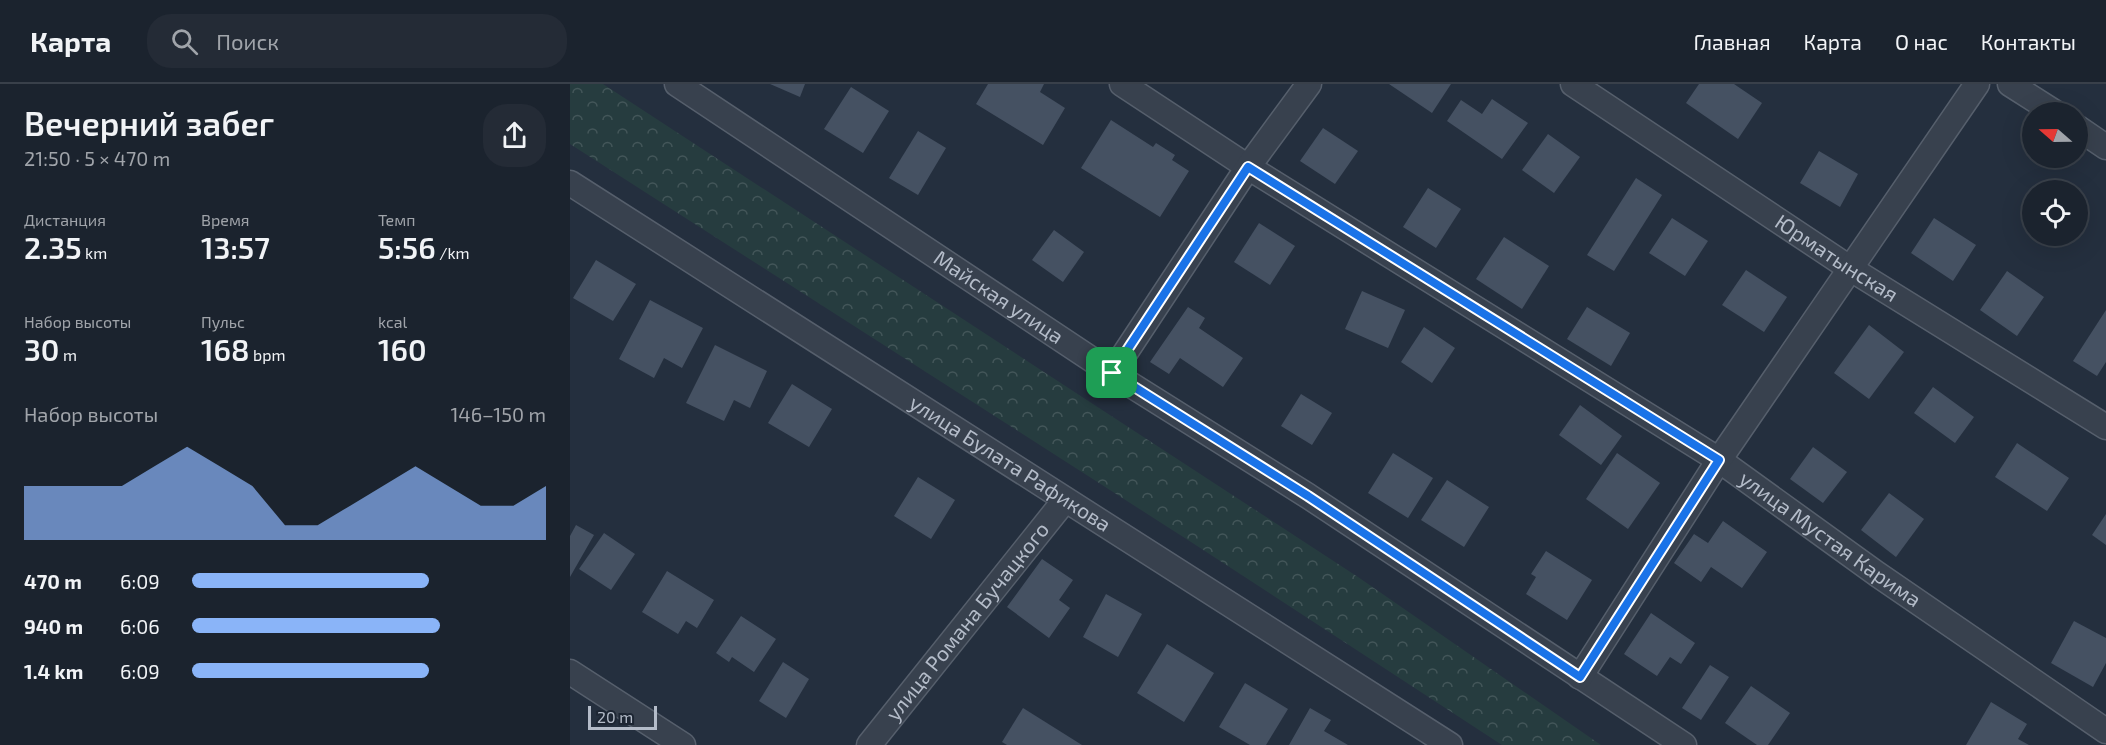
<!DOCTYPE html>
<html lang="ru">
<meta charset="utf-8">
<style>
body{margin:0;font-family:"Exo 2",sans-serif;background:#242b36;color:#f1f3f6;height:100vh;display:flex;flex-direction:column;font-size:22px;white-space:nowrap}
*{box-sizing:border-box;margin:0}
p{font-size:20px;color:#a0a4aa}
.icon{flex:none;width:33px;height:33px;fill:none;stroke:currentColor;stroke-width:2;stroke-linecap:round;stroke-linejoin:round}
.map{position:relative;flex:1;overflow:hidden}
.panel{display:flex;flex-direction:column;background:#1b232e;width:570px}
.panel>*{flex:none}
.needle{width:39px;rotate:290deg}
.tools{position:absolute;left:1452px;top:18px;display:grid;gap:12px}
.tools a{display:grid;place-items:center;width:66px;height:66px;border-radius:50%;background:#1b232e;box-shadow:0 6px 24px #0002,0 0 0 2px #39404a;font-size:30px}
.scale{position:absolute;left:18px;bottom:15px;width:69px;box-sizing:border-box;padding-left:6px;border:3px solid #b4bcc9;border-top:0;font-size:16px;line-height:21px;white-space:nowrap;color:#b4bcc9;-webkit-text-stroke:4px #1d2633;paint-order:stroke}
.pin{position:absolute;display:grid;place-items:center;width:51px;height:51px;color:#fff;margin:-26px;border-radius:12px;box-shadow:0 3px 9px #0006}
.round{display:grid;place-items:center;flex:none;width:63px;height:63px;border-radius:24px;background:#242b36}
.head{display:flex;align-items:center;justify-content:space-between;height:102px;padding:0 24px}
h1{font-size:33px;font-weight:600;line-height:45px}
.stats{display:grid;grid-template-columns:repeat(3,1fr);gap:9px;height:102px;padding:6px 24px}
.stats div{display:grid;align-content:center}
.stats b{font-size:30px;font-weight:600}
.stats small{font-size:16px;font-weight:400}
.stats p{font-size:16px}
.chart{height:168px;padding:12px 24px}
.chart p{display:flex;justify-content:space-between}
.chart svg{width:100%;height:108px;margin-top:6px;fill:#8ab4f8;opacity:.7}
ul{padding:0 24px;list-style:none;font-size:20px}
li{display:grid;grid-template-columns:96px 72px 1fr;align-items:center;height:45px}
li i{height:15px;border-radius:8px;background:#8ab4f8}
header{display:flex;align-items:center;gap:36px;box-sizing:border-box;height:84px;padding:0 30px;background:#1b232e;border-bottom:2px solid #39404a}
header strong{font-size:28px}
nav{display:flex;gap:33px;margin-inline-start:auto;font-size:21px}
.search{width:420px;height:54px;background:#242b36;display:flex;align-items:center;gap:15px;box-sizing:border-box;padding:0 21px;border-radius:24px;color:#a0a4aa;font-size:22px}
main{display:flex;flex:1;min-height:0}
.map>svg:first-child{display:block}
</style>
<header>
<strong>Карта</strong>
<div class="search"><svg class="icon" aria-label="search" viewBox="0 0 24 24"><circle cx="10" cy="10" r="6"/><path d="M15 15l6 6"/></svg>Поиск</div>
<nav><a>Главная</a><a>Карта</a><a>О нас</a><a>Контакты</a></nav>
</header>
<main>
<section class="panel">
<div class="head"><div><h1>Вечерний забег</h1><p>21:50 · 5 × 470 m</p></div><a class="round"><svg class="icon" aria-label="share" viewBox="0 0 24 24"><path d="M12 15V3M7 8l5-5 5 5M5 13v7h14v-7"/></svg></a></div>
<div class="stats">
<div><p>Дистанция</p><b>2.35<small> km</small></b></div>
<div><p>Время</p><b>13:57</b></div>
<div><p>Темп</p><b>5:56<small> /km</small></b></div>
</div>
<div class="stats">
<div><p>Набор высоты</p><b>30<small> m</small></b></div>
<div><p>Пульс</p><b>168<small> bpm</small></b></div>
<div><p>kcal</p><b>160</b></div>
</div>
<div class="chart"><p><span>Набор высоты</span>146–150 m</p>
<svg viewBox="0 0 160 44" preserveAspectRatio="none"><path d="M0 44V22L10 22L20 22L30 22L40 14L50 6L60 14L70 22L80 38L90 38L100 30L110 22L120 14L130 22L140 30L150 30L160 22V44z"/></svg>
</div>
<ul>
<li><b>470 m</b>6:09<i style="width:67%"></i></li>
<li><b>940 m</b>6:06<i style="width:70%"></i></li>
<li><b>1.4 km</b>6:09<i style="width:67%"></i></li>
</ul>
</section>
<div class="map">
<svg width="1536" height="661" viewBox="0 0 1536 661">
<defs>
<pattern id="forest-crowns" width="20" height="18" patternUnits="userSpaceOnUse" patternTransform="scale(1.5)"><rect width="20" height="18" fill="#263c3f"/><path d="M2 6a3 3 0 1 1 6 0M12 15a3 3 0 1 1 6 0" fill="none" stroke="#435659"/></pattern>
</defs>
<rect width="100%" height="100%" fill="#242f3e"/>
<polygon fill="url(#forest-crowns)" points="0,0 33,0 788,493 1031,661 932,661 621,458 0,60"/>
<g fill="#455162">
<polygon points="200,0 235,0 230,13"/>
<polygon points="418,0 474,0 470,8 495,24 473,61 406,20"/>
<polygon points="819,0 881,0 862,29"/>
<polygon points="1129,0 1164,0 1192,19 1168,55 1116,19"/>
<polygon points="281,3 319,27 293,69 254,45"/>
<polygon points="922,15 958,39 932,75 877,37 891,16 912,30"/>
<polygon points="541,36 583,63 586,59 605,71 602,76 619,87 590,133 511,84"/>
<polygon points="753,44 788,67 765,100 730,77"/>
<polygon points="348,47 376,64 348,111 319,94"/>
<polygon points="978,50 1010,73 984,109 952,86"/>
<polygon points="1249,67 1288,90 1270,123 1230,99"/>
<polygon points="1066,94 1092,111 1044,187 1017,171"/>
<polygon points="858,104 891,125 866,164 833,143"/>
<polygon points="1102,134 1138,157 1115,192 1079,169"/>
<polygon points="1364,134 1406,161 1383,197 1341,169"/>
<polygon points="689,139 725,162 700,201 664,178"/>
<polygon points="484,146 514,168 493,198 462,176"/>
<polygon points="934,153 979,182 952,225 906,195"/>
<polygon points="26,176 66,200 43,237 3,214"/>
<polygon points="1176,186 1217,213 1194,248 1152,221"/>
<polygon points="1437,187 1474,213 1447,252 1410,226"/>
<polygon points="792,207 835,226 818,264 775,245"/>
<polygon points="80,216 133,244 112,284 94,274 84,294 49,275"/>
<polygon points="618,223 635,234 629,244 673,274 653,303 610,274 599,290 580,278"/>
<polygon points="1017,223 1060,249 1041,282 997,255"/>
<polygon points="1536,226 1536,278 1527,292 1503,277"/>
<polygon points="1299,241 1334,268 1299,315 1264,289"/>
<polygon points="854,243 885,264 862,299 831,278"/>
<polygon points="145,261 197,287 180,324 164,316 154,337 116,319"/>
<polygon points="222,300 262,325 239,363 198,339"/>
<polygon points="1363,303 1404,333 1385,359 1344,329"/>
<polygon points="731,310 762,329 742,361 711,342"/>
<polygon points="1010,321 1052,352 1031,381 989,351"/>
<polygon points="1447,359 1499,394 1477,427 1425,393"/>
<polygon points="1243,363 1277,388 1253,419 1220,395"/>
<polygon points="823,369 863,394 838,434 798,409"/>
<polygon points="1047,369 1090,399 1058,445 1016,415"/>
<polygon points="348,393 385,416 361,455 324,432"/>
<polygon points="877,396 919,423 894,463 851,436"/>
<polygon points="1319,409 1354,435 1326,473 1291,446"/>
<polygon points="1536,430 1536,461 1522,451"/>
<polygon points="1153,437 1197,468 1172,504 1141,483 1131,498 1104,479 1124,450 1138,459"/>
<polygon points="6,441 24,451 0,493 0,452"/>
<polygon points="34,449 65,470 41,506 9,485"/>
<polygon points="976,467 1022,496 997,536 956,510 966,493 961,490"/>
<polygon points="472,475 503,496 489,516 500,524 479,554 437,523"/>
<polygon points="97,487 144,516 127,544 116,537 108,550 72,528"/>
<polygon points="536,510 572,530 548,573 513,553"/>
<polygon points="1081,529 1125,559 1111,580 1100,573 1087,592 1054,570"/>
<polygon points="171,532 206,555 184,588 162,573 159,578 146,569"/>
<polygon points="1504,537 1536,554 1536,579 1523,603 1481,579"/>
<polygon points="597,560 644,589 614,638 567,609"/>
<polygon points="213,578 239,595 216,634 189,617"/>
<polygon points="1140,581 1159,593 1131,636 1112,624"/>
<polygon points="675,599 718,625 696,661 680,661 649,643"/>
<polygon points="1181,602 1220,629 1198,661 1187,661 1155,639"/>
<polygon points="1421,618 1457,640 1448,655 1459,661 1396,661"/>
<polygon points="453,624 512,661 437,661 432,658"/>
<polygon points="740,624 761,636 754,647 778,661 719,661"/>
</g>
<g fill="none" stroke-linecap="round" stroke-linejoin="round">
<g stroke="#565f6c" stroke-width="27">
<g id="minor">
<path id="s1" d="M107,0l435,289 196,123 376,249"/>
<path id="s2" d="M552,0l126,83 471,293 158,114 229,157"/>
<path id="s3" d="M1003,0l278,185 255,158"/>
<polyline points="1440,0 1484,28"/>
<polyline points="1508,44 1536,63"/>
<path id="s4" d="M0,99l880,562"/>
<polyline points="542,289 678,83 739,0"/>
<polyline points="0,588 113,661"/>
<polyline points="1010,593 1149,376 1407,0"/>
<path id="s5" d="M299,661l196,-245"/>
</g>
</g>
<use href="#minor" stroke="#38414e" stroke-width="24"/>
</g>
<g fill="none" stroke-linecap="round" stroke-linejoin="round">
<g stroke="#fff" stroke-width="12">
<polygon id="route" points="678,83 1149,376 1010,593 738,412 542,289"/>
</g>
<use href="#route" stroke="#1a73e8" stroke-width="8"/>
</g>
<g text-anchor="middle" stroke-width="5" stroke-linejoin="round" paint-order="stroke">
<g font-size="21" fill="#b4bcc9" stroke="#1d2633">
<text dy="7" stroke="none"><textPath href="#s3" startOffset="316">Юрматынская</textPath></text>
<text dy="7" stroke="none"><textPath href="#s1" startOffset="386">Майская улица</textPath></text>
<text dy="7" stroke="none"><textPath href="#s4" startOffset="522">улица Булата Рафикова</textPath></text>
<text dy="7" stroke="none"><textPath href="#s2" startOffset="842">улица Мустая Карима</textPath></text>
<text dy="7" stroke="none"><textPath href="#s5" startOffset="158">улица Романа Бучацкого</textPath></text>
</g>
</g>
</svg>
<div class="tools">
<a><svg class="needle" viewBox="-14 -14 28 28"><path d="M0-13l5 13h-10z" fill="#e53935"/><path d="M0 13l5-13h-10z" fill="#a0a4aa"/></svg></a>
<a><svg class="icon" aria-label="locate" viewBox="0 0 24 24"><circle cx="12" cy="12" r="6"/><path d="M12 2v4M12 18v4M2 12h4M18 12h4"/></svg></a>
</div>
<div class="scale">20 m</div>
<div class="pin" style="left:542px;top:289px;background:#1e9e55"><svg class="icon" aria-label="arrive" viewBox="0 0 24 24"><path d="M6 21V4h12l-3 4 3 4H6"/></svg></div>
</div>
</main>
